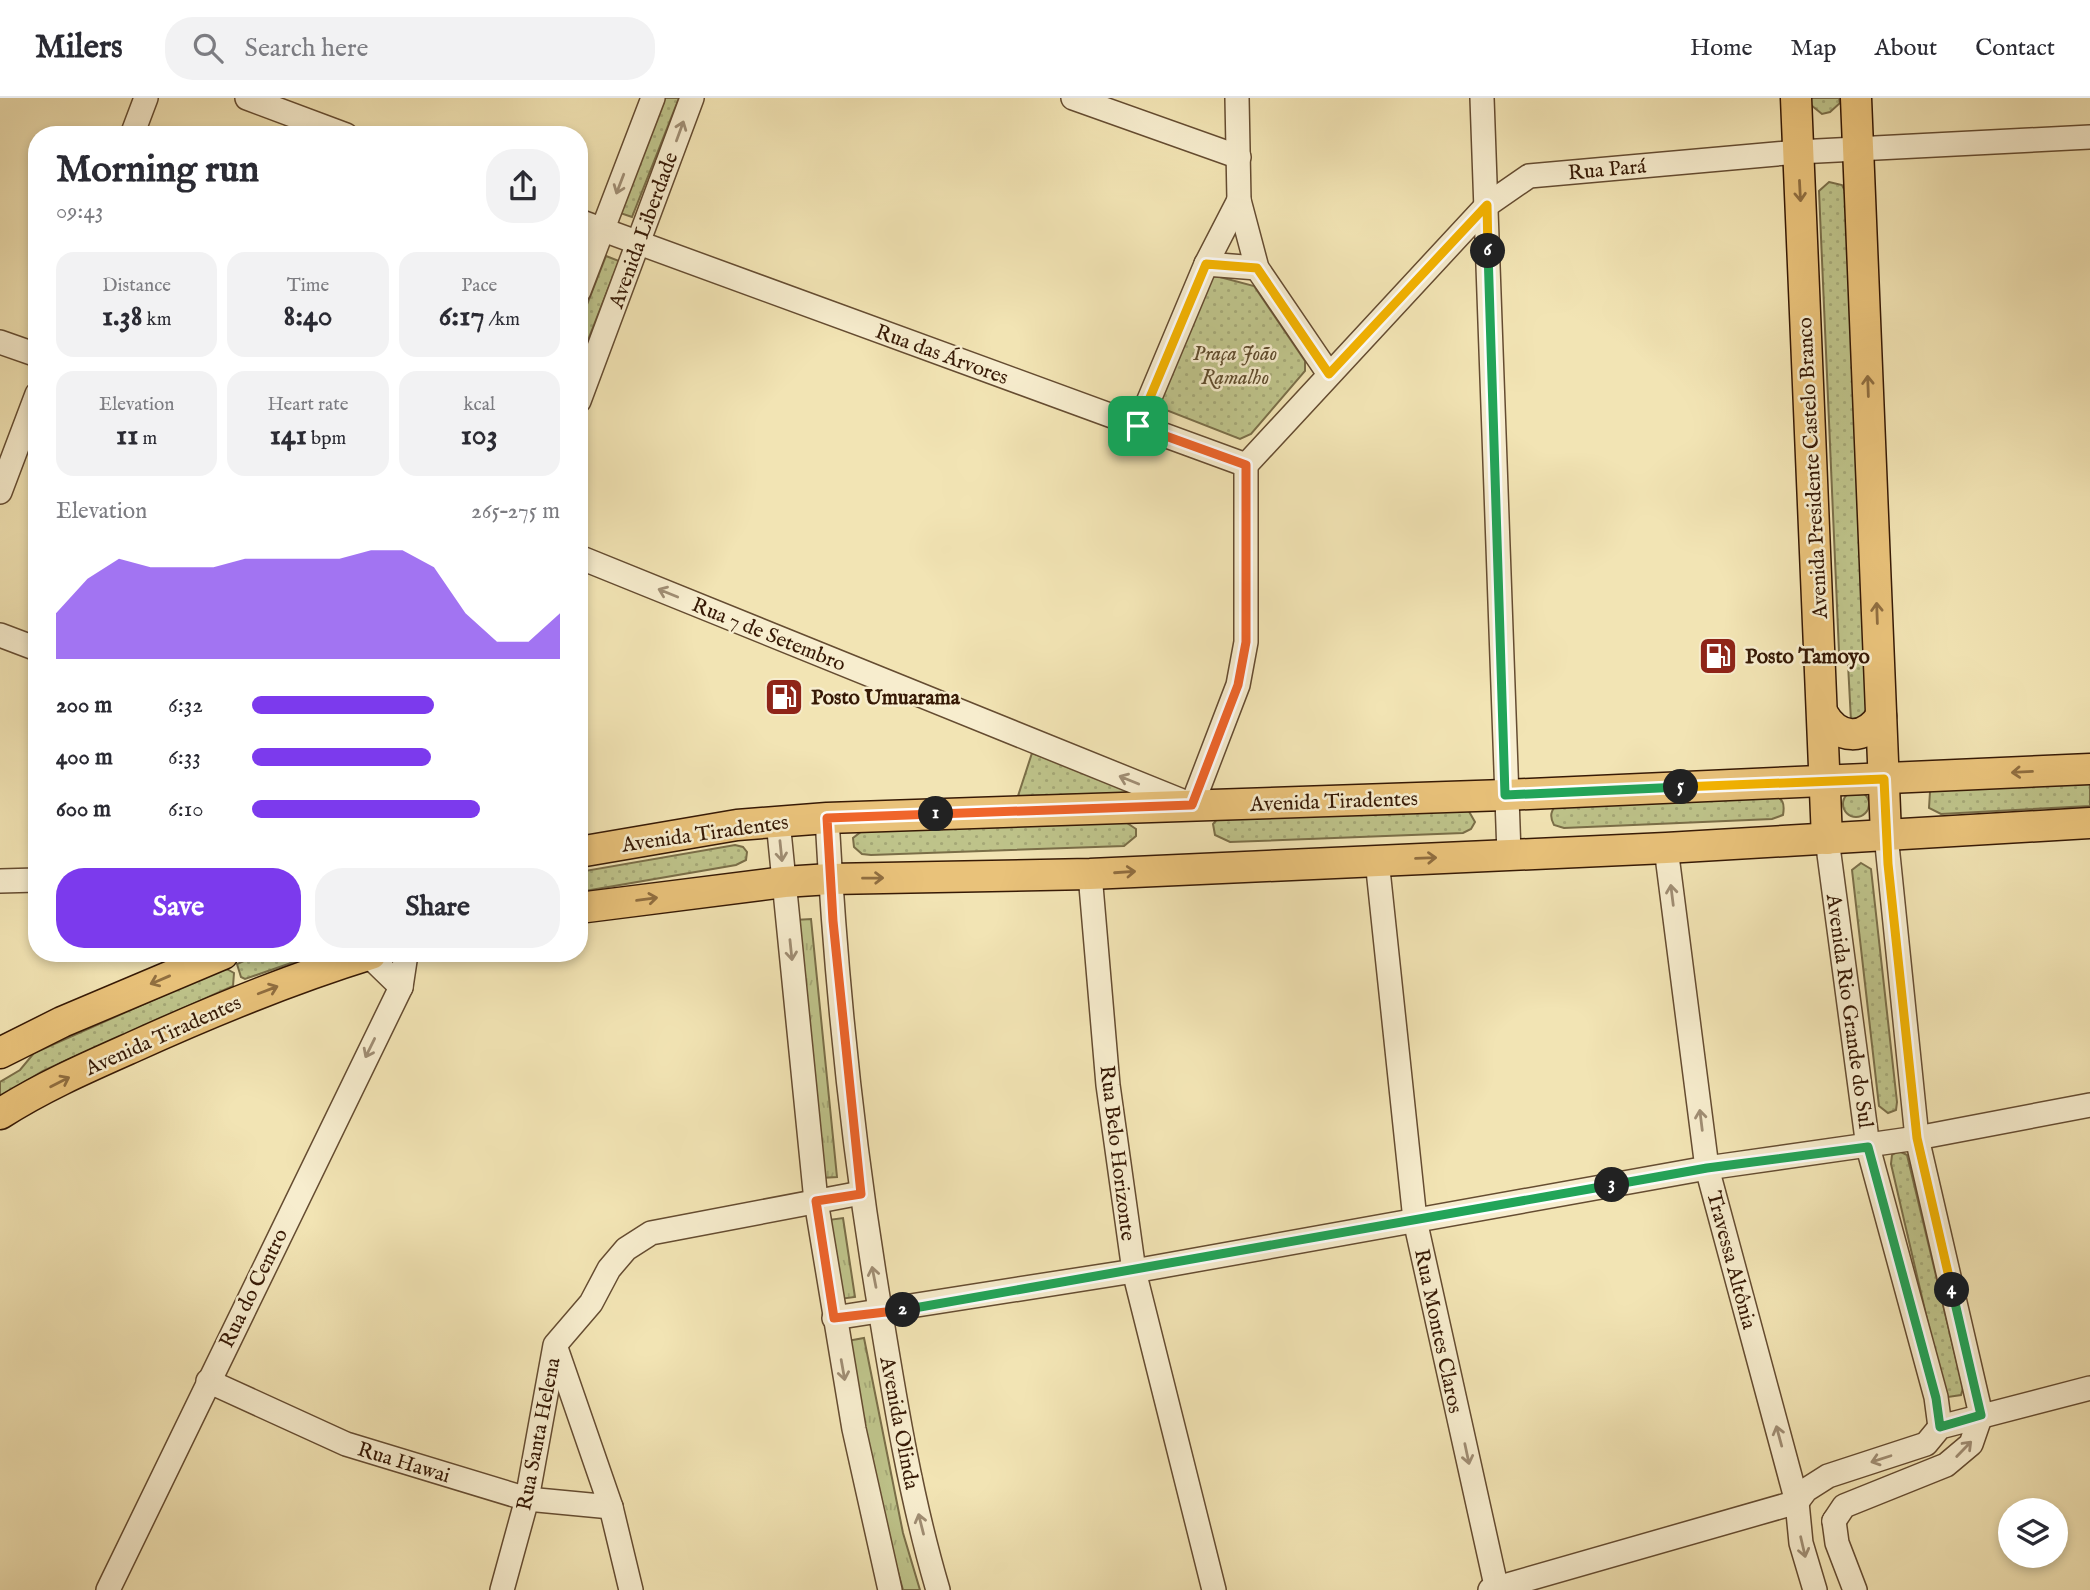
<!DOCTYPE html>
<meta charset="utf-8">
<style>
body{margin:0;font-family:"IM FELL English",serif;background:#f2f2f3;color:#2b2b33;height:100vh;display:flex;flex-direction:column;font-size:26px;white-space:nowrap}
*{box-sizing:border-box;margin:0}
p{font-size:23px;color:#7c7c81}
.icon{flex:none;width:38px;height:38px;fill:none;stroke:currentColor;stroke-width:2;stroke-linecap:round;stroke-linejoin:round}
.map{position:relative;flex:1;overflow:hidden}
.panel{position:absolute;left:28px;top:28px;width:560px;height:836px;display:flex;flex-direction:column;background:#fff;border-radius:28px;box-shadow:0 4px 10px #0003}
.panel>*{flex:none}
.controls{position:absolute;left:1998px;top:1400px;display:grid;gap:14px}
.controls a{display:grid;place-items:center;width:70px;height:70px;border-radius:50%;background:#fff;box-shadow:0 4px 10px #0003;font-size:35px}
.pin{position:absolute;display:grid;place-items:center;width:60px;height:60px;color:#fff;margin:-30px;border-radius:14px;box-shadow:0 4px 10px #0006}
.km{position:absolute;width:35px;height:35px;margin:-18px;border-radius:50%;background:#222;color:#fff;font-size:19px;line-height:35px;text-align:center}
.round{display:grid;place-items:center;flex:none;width:74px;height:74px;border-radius:28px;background:#f2f2f3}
.headline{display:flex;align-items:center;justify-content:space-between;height:119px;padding:0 28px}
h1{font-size:38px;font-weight:700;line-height:52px}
.metrics{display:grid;grid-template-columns:repeat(3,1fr);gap:10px;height:119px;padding:7px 28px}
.metrics div{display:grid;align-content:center;border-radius:18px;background:#f2f2f3;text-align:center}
.metrics b{font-size:30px;font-weight:700}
.metrics small{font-size:19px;font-weight:400}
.metrics p{font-size:19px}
.chart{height:196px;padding:14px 28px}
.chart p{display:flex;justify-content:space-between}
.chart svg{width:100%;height:126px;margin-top:7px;fill:#7c3aed;opacity:.7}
.button{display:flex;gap:14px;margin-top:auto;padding:14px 28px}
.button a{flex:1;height:80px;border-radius:28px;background:#7c3aed;color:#fff;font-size:28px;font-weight:700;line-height:80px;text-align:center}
.button a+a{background:#f2f2f3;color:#2b2b33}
ul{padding:0 28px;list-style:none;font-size:23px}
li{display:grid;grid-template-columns:112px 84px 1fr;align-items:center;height:52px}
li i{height:18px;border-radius:9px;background:#7c3aed}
header{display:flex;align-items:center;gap:42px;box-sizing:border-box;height:98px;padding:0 35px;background:#fff;border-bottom:2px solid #e1e1e2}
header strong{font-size:33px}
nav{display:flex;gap:38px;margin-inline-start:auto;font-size:24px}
.search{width:490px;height:63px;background:#f2f2f3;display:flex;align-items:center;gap:18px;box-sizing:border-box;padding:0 24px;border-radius:28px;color:#7c7c81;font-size:26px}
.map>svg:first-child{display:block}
</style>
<header>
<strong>Milers</strong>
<div class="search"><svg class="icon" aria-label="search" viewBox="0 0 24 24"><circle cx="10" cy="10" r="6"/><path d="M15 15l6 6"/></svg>Search here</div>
<nav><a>Home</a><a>Map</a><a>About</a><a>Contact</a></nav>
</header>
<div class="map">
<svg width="2090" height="1492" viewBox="0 0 2090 1492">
<defs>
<pattern id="grass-tufts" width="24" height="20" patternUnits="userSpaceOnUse" patternTransform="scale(1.75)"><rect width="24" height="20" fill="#bec38a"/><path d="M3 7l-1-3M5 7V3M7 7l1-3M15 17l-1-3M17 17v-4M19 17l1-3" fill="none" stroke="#a4a776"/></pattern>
<pattern id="park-dots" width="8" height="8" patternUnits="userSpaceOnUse" patternTransform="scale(1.75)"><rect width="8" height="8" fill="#bec38a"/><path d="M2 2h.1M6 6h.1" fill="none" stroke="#a4a776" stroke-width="1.8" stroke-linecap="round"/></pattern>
</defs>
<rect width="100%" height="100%" fill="#f2e4b4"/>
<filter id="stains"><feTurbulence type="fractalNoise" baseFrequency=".00286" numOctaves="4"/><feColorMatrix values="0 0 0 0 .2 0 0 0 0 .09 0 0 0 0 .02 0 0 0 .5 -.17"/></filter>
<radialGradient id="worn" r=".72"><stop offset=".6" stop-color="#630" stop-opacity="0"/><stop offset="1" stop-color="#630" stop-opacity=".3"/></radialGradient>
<g fill="url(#grass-tufts)" stroke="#7a6e48" stroke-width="2">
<polygon points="811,821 837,1079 821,1080 795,822"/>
<polygon points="843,1120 855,1199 840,1201 828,1122"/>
<polygon points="864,1240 903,1435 920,1492 903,1492 888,1438 847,1243"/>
</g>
<g fill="url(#park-dots)" stroke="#7a6e48" stroke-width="2">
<polygon points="665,0 679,0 632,119 620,115"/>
<polygon points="1811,0 1839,0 1840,5 1830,14 1822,16 1811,7"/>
<polygon points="1829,84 1842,87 1845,93 1868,623 1851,623 1848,566 1839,554 1819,93"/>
<polygon points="606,158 619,163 579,265 579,227"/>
<polygon points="1216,178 1254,188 1305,263 1305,273 1251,336 1240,341 1166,312 1160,303 1209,180"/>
<polygon points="1032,655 1131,691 1133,695 1018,698"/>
<polygon points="2090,679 2090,708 1941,716 1929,710 1930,694 1939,688"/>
<circle cx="1856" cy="706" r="13"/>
<path d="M1773,696c10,5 12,9 10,21l-11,4 -208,9 -10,-3c-5,-9 -3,-15 4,-22z"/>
<polygon points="1467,710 1475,724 1471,731 1463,735 1230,744 1215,737 1213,726 1219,719"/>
<polygon points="1124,723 1136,731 1136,738 1124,748 871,757 862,756 854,749 853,740 862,733"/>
<polygon points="735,747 743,749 747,754 746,762 736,767 579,794 579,774"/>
<polygon points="1861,765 1871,771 1897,1004 1896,1012 1888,1015 1879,1008 1852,772"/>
<polygon points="260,856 317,856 245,881 241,879 237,866"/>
<polygon points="225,870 234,875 233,888 43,973 0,999 0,984 20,972 34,955"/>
<polygon points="1899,1053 1907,1057 1963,1290 1961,1297 1948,1299 1944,1294 1891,1066 1892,1057"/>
</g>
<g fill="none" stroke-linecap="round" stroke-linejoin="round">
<g stroke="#654c31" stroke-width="26">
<g id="minor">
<polyline points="247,0 346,37"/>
<polyline points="1073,0 1239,59"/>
<polyline points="1237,0 1239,102 1257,170 1329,276"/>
<polyline points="1482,0 1509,756"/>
<polyline points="132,37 146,0"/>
<polyline points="579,123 1246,367"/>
<polyline points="1206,166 1257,170"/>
<polyline points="579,193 653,0"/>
<polyline points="0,244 37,257"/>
<polyline points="579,303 692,0"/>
<polyline points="1138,328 1206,166 1239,102"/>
<polyline points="1246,367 1487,107 1529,78 1798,54 2090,39"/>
<polyline points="0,394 37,296"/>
<polyline points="579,459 1192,707 1238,587 1246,544 1246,367"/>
<polyline points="0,537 37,551"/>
<path d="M827,720c9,166 26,333 54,497 15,92 30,184 57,275"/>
<polyline points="778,723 816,1103 854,1331 890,1492"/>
<polyline points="1886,737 1917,1040 1981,1317"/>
<polyline points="1827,741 1868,1049 1936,1299 1940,1329"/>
<polyline points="1666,750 1707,1070 1797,1404 1801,1445 1815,1492"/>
<polyline points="1377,762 1415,1122 1497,1492"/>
<polyline points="1090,776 1108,987 1134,1173 1214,1492"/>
<polyline points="0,783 37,782"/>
<polyline points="367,856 401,889"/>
<polyline points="834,1220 1134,1173 1707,1070 1917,1040 2090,1007"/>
<polyline points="556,1250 611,1409 631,1492"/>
<polyline points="208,1283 346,1346 527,1401 611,1409"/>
<polyline points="1834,1423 1844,1408 1946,1367 1971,1346 1981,1317"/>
<polyline points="1834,1423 1837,1445 1855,1492"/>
<polyline points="108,1492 401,889 406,856"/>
<polyline points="502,1492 527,1401 555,1247 591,1205 609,1171 626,1151 651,1135 861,1095"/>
<polyline points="1490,1492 1797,1404 1806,1392 1828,1378 1926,1346 1940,1329 2090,1290"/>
</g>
</g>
<g stroke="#361905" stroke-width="33">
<g id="major">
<polyline points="1796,0 1827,741"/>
<polyline points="1856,0 1886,737"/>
<path d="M1823,616c15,26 42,27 58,2"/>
<polyline points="579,754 737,727 827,720 1505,697 2090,671"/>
<polyline points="579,810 784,784 830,781 1090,776 1666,750 2090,725"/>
<polyline points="0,955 62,924 223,856"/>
<path d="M0,1016c42,-27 88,-47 133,-67 77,-35 157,-68 238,-93"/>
</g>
</g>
<use href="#minor" stroke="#f7edce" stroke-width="23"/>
<use href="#major" stroke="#e9c27a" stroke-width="30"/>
</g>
<defs><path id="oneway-shaft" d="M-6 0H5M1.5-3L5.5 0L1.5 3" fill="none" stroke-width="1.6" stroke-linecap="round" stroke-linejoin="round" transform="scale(1.75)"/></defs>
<g stroke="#a08e74">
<use href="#oneway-shaft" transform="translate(680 33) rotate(-70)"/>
<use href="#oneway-shaft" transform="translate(620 86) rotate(111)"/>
<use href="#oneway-shaft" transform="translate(668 495) rotate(-158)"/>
<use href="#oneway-shaft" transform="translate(1129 682) rotate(-158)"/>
<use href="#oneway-shaft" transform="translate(781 753) rotate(84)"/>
<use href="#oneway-shaft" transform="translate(1672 797) rotate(-97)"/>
<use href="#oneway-shaft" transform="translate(791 852) rotate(84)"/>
<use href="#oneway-shaft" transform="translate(370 950) rotate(116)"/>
<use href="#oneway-shaft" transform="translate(1701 1022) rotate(-97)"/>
<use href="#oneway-shaft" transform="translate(874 1179) rotate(-101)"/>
<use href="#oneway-shaft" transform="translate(843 1272) rotate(80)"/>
<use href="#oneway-shaft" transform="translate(1779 1338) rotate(-105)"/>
<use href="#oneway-shaft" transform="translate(1964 1351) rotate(-46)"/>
<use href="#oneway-shaft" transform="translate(1467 1356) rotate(78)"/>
<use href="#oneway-shaft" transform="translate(1881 1361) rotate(162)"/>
<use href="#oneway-shaft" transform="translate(921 1426) rotate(-104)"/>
<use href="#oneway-shaft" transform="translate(1803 1449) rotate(77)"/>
</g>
<g stroke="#906e40">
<use href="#oneway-shaft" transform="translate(1800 93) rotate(87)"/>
<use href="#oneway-shaft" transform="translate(1868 288) rotate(-92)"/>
<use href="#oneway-shaft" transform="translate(1877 515) rotate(-92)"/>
<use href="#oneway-shaft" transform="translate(2022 674) rotate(177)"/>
<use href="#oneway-shaft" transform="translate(1426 760) rotate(-2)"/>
<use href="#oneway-shaft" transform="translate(1125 774) rotate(-4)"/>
<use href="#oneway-shaft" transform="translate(873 780) rotate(-1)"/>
<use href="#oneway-shaft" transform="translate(647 801) rotate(-8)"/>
<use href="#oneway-shaft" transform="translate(160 882) rotate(157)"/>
<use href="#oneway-shaft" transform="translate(268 892) rotate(-21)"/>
<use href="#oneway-shaft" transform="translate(60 984) rotate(-27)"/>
</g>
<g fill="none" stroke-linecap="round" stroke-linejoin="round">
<g stroke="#fff" stroke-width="14">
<polyline id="split-1" points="936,716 1192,707 1238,587 1246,544 1246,367 1138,328"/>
</g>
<g stroke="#fff" stroke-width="14">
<polyline id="split-2" points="903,1212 834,1220 816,1103 861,1096 833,823 827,720 936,716"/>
</g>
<g stroke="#fff" stroke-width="14">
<polyline id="split-3" points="903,1212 1612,1087"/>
</g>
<g stroke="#fff" stroke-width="14">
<polyline id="split-4" points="1612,1087 1707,1070 1868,1049 1936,1300 1940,1329 1981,1317 1952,1192"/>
</g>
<g stroke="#fff" stroke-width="14">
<polyline id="split-5" points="1681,689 1884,681 1888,766 1917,1040 1952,1192"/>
</g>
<g stroke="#fff" stroke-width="14">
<polyline id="split-6" points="1488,153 1505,697 1681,689"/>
</g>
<g stroke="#fff" stroke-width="14">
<polyline id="split-7" points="1138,328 1206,166 1257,170 1329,276 1487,107 1488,153"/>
</g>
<use href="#split-1" stroke="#f0652b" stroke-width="9"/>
<use href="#split-2" stroke="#f0652b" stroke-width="9"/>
<use href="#split-3" stroke="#22a559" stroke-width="9"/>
<use href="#split-4" stroke="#22a559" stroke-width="9"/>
<use href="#split-5" stroke="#f5b400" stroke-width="9"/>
<use href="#split-6" stroke="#22a559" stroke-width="9"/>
<use href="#split-7" stroke="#f5b400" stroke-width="9"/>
</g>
<defs>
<g id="fuel-square" transform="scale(2.0125)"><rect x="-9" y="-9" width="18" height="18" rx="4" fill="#8f2418" stroke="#f7edce"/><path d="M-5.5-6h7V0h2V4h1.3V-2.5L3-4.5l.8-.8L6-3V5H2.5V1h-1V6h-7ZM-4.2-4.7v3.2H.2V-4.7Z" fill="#fff"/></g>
</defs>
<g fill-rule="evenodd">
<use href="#fuel-square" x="1718" y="558"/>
<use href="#fuel-square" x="784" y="599"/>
</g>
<g text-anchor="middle" stroke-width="5" stroke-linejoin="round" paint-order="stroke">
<g font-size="21" fill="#361905" stroke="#f7edce">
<text transform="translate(1607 71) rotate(-5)" y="7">Rua Pará</text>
<text transform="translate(643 132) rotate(-70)" y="7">Avenida Liberdade</text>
<text transform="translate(942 256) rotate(20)" y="7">Rua das Árvores</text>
<text transform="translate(1812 370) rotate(-93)" y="7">Avenida Presidente Castelo Branco</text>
<text transform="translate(769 536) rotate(22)" y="7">Rua 7 de Setembro</text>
<text transform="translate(1334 703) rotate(-2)" y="7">Avenida Tiradentes</text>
<text transform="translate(705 735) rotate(-8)" y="7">Avenida Tiradentes</text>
<text transform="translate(1850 913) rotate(82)" y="7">Avenida Rio Grande do Sul</text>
<text transform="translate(163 937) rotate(-24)" y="7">Avenida Tiradentes</text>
<text transform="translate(1118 1055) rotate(83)" y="7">Rua Belo Horizonte</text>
<text transform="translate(1732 1162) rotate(75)" y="7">Travessa Altônia</text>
<text transform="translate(253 1190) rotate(-64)" y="7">Rua do Centro</text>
<text transform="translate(1439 1233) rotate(78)" y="7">Rua Montes Claros</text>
<text transform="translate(900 1325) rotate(79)" y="7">Avenida Olinda</text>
<text transform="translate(538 1336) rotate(-79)" y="7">Rua Santa Helena</text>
<text transform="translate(404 1364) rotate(17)" y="7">Rua Hawai</text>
</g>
<g font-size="21" font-style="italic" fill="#5f4c2d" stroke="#f7edce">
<text x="1235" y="262">Praça João<tspan x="1235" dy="24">Ramalho</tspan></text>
</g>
<g font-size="21" font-weight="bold" fill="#361905" stroke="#f7edce" text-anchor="start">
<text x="1745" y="565">Posto Tamoyo</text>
<text x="811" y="606">Posto Umuarama</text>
</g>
</g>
<rect width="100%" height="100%" filter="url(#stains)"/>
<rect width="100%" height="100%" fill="url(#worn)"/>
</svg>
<div class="controls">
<a><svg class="icon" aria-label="layers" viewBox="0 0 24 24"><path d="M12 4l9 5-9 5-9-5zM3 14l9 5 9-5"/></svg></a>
</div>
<div class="pin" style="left:1138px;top:328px;background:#1e9e55"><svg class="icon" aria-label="arrive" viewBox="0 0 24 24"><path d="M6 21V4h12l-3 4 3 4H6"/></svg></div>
<b class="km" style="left:936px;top:716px">1</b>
<b class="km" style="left:903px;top:1212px">2</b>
<b class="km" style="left:1612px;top:1087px">3</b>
<b class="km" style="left:1952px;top:1192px">4</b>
<b class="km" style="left:1681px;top:689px">5</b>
<b class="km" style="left:1488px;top:153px">6</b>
<section class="panel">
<div class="headline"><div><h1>Morning run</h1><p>09:43</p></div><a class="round"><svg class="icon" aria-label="share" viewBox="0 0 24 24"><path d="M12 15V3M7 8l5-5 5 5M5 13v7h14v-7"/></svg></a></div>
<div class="metrics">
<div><p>Distance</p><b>1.38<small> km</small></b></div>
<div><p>Time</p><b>8:40</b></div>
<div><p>Pace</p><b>6:17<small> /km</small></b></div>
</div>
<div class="metrics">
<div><p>Elevation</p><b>11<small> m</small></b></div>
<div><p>Heart rate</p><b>141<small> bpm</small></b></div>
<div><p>kcal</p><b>103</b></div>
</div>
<div class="chart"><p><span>Elevation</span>265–275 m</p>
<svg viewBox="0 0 160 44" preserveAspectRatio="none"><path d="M0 44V28L10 16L20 9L30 12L40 12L50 12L60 9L70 9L80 9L90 9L100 6L110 6L120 12L130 28L140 38L150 38L160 28V44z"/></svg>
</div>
<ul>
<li><b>200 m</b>6:32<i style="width:59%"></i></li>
<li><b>400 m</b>6:33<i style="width:58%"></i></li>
<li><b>600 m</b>6:10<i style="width:74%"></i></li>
</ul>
<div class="button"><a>Save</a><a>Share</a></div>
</section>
</div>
